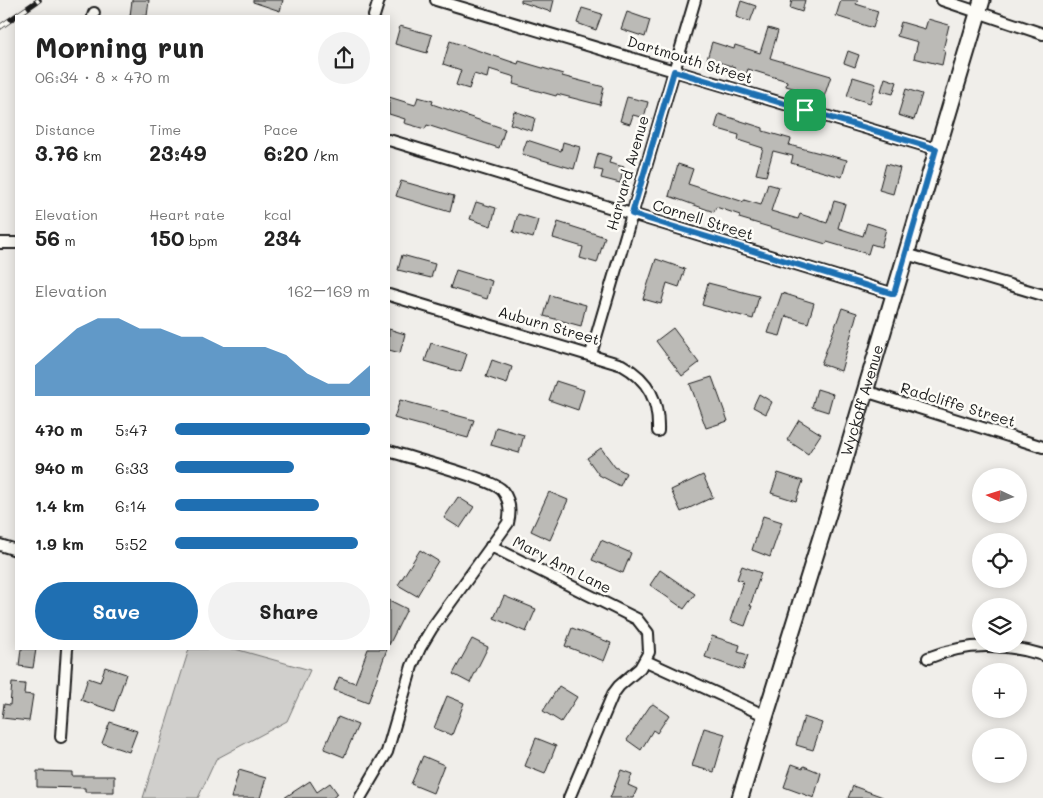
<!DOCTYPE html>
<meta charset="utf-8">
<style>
body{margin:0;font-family:Mali,sans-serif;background:#f2f2f2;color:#222;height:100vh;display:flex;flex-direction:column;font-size:19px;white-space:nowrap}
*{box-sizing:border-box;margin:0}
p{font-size:16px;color:#767676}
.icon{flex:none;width:28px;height:28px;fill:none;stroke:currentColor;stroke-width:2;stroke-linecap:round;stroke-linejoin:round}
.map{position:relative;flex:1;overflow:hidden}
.panel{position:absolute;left:15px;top:15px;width:375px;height:635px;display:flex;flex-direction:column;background:#fff;border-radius:0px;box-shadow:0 2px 12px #0003}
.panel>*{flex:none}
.needle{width:32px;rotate:274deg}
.fabs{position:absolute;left:972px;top:468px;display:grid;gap:10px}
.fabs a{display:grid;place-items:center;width:55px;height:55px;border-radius:50%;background:#fff;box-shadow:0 2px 12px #0003;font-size:25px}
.pin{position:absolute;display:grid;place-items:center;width:42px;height:42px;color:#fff;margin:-21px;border-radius:10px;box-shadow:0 2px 8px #0006}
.round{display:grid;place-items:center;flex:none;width:52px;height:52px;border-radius:26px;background:#f2f2f2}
.headline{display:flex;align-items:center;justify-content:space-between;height:85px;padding:0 20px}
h1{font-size:28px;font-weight:800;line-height:38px}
.figures{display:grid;grid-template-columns:repeat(3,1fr);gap:8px;height:85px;padding:5px 20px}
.figures div{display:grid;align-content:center}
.figures b{font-size:21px;font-weight:800}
.figures small{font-size:14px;font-weight:400}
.figures p{font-size:14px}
.chart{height:140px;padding:10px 20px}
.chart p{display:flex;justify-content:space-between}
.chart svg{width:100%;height:90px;margin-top:5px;fill:#1f6fb2;opacity:.7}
.button{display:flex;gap:10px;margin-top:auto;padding:10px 20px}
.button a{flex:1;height:58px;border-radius:30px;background:#1f6fb2;color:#fff;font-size:20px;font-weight:800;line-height:58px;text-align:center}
.button a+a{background:#f2f2f2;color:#222}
ul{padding:0 20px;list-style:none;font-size:16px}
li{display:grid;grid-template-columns:80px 60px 1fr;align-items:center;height:38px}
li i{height:12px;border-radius:6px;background:#1f6fb2}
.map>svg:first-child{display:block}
</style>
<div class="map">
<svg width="1043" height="798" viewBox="0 0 1043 798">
<rect width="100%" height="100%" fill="#f0eeea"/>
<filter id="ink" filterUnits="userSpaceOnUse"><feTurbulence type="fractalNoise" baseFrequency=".02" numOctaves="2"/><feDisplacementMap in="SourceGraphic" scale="10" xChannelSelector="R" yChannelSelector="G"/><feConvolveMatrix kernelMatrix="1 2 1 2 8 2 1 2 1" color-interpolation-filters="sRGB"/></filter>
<g filter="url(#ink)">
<polygon fill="#d0cfcc" stroke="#767674" points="189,649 235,649 310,670 287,721 216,759 198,798 143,798"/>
<g fill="#bbbab6" stroke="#1c1c1c">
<polygon points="132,0 149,0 147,16 130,16"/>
<polygon points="253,0 283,0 280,11 253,2"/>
<polygon points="521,0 554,0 551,12 521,2"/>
<polygon points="792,0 805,0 802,12 790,8"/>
<polygon points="841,0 858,0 856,4 878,11 873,28 836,16"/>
<polygon points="741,1 756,6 750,22 736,17"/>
<polygon points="582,8 602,14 596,30 577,23"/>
<polygon points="627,12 650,20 645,37 621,29"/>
<polygon points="928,19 949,25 943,50 945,51 942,65 914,58 918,42 897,36 901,22 925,29"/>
<polygon points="400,26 432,35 427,53 395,44"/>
<polygon points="768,28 778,31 770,58 831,76 824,97 786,86 787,81 748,69 746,75 733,71 735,67 707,59 712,42 734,49 735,45 760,53"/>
<polygon points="450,41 518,64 519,61 563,74 562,76 604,87 600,105 557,94 556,96 513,84 515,77 489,69 487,78 474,74 469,89 456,85 461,70 443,64"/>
<polygon points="848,51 859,55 855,67 844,63"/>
<polygon points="853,77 876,84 870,103 847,96"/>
<polygon points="885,78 897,82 893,94 881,91"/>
<polygon points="906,89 922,94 914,120 898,115"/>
<polygon points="389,97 415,105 418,97 433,101 432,104 505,129 499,148 427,125 425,129 404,123 405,119 389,114"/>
<polygon points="627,97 648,102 644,118 633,115 630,124 620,121"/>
<polygon points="514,111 535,118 532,131 510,124"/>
<polygon points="719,114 763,128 763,131 791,139 789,145 847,160 842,177 791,163 793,156 773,151 766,176 756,174 763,148 738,140 739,135 715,128"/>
<polygon points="527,140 561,151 563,142 580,147 574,169 522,154"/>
<polygon points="598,153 611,157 609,163 624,167 620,183 601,178 603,171 594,169"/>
<polygon points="678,164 693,169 688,184 744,202 744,200 761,205 768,184 779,187 771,211 798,219 800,214 827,223 834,201 845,204 838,228 863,236 867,223 886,229 881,247 871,244 868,254 827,242 826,244 739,218 740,215 716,207 714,212 669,196"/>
<polygon points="886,164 900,168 893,194 879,190"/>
<polygon points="401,181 454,196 450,212 396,196"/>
<polygon points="476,202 496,208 491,226 470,219"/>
<polygon points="518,214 538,220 533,238 513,232"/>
<polygon points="558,222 605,237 597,263 580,258 583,247 553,238"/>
<polygon points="402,255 435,264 431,278 398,270"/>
<polygon points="656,259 685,269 679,287 667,283 661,304 643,299"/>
<polygon points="456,270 492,281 487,299 450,288"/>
<polygon points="708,283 759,296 753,319 702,305"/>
<polygon points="782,293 814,303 808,323 786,316 780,336 768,333"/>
<polygon points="550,295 586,305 581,326 544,316"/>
<polygon points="842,308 857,313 841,371 821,364"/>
<polygon points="673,328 699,363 682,376 656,341"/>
<polygon points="389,329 405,334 400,353 389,350"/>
<polygon points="431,343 467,354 461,372 425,361"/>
<polygon points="492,360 512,367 507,384 486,377"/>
<polygon points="712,377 728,421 706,428 690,384"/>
<polygon points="556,381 584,390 578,410 549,400"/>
<polygon points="817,389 833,394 828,412 812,407"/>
<polygon points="759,394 772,402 766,414 753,407"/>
<polygon points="400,400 474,420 468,438 394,418"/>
<polygon points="799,420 821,434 808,454 787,440"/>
<polygon points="496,427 524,435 519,453 491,445"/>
<polygon points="601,448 615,467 626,473 620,486 599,475 587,458"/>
<polygon points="778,473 803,481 796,501 771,493"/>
<polygon points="703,475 713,497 681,512 671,490"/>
<polygon points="549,492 568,500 550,540 531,531"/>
<polygon points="458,497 474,507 460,528 444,518"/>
<polygon points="763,516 782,522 770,557 752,550"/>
<polygon points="601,540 631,553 623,573 592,560"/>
<polygon points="420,550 438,561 417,596 398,585"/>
<polygon points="742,566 761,573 750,606 752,606 745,626 730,621 743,581 737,579"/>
<polygon points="660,570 695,594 684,609 650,585"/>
<polygon points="504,596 536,609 526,632 494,618"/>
<polygon points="389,600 407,609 389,645"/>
<polygon points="572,628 611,643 604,661 565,646"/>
<polygon points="712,636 740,645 738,652 748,655 743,670 705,657"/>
<polygon points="472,639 488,647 470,683 453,674"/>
<polygon points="21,649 36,649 33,668 19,666"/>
<polygon points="368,649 387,649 368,703 334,690 339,677 355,683"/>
<polygon points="105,667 126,674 114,711 81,700 88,678 100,682"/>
<polygon points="12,683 25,684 24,694 33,695 29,721 2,718 4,704 10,705"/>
<polygon points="559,686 577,697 561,722 543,711"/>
<polygon points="447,696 464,703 452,735 434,728"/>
<polygon points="653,704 669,715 657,733 653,730 641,750 627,740 650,706"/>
<polygon points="338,717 358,725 344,757 324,749"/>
<polygon points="804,717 822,723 813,750 796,745"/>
<polygon points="110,722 137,731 129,752 102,743"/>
<polygon points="704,728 725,734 714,772 692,766"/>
<polygon points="536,738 556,746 545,774 525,766"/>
<polygon points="423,756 444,765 433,793 411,784"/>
<polygon points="792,764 803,768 804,766 821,773 814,798 784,787"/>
<polygon points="239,770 266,778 260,798 231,798"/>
<polygon points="621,770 632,774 628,785 637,789 633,798 610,798"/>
<polygon points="37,771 72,772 72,776 114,776 114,792 85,792 85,788 37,787"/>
<polygon points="310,781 317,792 330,783 338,794 332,798 284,798"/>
<polygon points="853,786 883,797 883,798 848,798"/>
</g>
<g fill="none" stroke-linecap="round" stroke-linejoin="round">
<g stroke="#1c1c1c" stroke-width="14">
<g id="street">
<polyline points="436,0 936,149"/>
<polyline points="942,0 1043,34"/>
<polyline points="93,16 94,13"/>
<polyline points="374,16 379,0"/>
<polyline points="389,140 894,294"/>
<polyline points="0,243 16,243"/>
<polyline points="906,254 1043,295"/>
<path d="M389,295l233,70c27,15 37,36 36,66"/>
<polyline points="591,354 695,0"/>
<polyline points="865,391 1043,447"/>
<polyline points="0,545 16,550"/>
<polyline points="491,546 637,619 648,633 649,652 640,668 619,686 613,694 569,798"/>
<path d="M928,658c39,-16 76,-15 115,-3"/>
<polyline points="646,661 764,715"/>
<polyline points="61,737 67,649"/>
<path d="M360,798l27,-46 25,-86 8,-18 12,-20 76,-105c3,-12 2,-23 -6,-33 -12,-12 -92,-32 -113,-39"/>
</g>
</g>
<g stroke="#1c1c1c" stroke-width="19">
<g id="primary">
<path id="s1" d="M740,798l99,-319 143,-479"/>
</g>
</g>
<use href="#street" stroke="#fdfcf7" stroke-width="10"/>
<use href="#primary" stroke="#fdfcf7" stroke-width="15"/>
<g stroke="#1c1c1c" stroke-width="5.5">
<polyline id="rail" points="0,27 39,0"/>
</g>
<use href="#rail" stroke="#fdfcf7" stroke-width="4" stroke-dasharray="11" stroke-linecap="butt"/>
</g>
</g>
<g fill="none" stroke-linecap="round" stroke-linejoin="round" filter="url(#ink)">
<g stroke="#fff" stroke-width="10">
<polygon id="route" points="674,71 936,149 894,294 632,214"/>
</g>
<use href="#route" stroke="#1f6fb2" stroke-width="6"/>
</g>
<g text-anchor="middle" stroke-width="5" stroke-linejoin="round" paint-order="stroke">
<g font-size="15" fill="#1c1c1c" stroke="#fdfcf7">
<text transform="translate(690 60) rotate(17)" y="5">Dartmouth Street</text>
<text transform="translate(628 173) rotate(-74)" y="5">Harvard Avenue</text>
<text transform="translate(703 220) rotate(17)" y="5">Cornell Street</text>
<text transform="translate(549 326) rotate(16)" y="5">Auburn Street</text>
<text dy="5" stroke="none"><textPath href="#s1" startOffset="416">Wyckoff Avenue</textPath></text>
<text transform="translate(958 405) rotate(17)" y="5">Radcliffe Street</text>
<text transform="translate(562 565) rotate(27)" y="5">Mary Ann Lane</text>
</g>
</g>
</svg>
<div class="fabs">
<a><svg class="needle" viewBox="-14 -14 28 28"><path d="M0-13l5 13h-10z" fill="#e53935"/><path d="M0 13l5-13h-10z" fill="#767676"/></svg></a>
<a><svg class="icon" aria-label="locate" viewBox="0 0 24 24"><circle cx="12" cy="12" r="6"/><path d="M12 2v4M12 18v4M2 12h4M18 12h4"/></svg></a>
<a><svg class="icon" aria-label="layers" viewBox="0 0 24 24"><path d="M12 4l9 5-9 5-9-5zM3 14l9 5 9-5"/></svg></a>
<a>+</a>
<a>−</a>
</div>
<div class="pin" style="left:805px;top:110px;background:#1e9e55"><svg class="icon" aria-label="arrive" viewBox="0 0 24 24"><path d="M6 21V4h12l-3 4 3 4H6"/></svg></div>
<section class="panel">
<div class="headline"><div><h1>Morning run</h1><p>06:34 · 8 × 470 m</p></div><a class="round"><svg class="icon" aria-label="share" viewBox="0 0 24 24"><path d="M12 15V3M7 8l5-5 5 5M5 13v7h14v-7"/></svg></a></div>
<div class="figures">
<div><p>Distance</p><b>3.76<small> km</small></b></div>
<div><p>Time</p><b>23:49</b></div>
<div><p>Pace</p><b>6:20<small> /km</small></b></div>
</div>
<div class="figures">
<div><p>Elevation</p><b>56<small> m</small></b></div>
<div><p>Heart rate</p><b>150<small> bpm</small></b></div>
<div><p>kcal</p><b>234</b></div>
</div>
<div class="chart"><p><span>Elevation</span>162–169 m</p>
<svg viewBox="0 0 160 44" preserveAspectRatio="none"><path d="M0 44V29L10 20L20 11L30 6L40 6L50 11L60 11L70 15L80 15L90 20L100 20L110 20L120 24L130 33L140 38L150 38L160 29V44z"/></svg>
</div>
<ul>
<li><b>470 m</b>5:47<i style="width:100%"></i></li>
<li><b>940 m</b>6:33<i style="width:61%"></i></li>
<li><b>1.4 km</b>6:14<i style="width:74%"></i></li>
<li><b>1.9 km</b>5:52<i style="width:94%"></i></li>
</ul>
<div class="button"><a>Save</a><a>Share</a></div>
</section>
</div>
